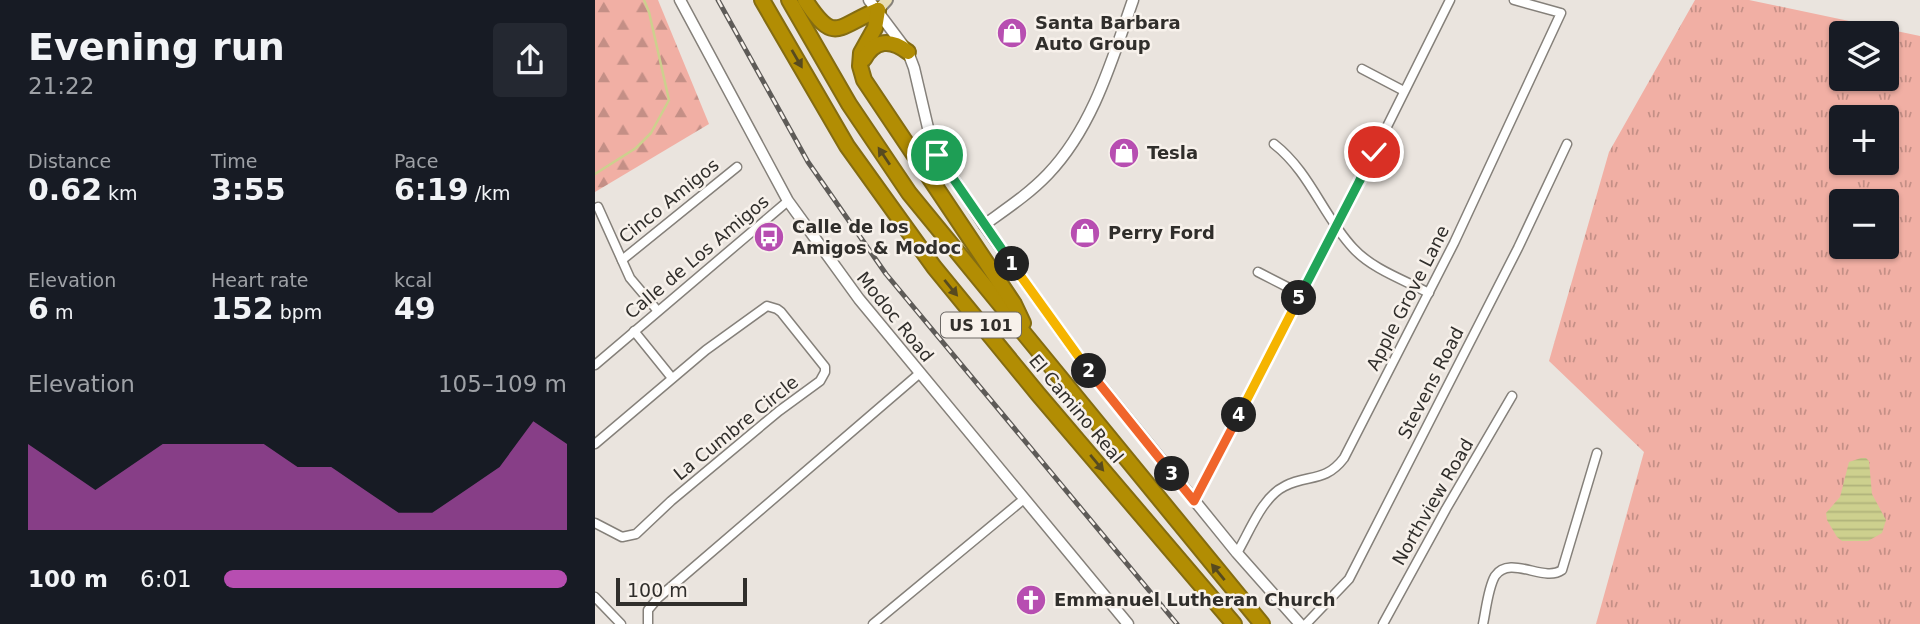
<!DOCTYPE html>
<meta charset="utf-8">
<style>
body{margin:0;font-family:"DejaVu Sans",sans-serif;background:#242831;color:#f1f3f6;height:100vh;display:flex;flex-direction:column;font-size:26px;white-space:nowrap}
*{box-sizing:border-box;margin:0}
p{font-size:23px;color:#9ea1a6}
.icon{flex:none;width:38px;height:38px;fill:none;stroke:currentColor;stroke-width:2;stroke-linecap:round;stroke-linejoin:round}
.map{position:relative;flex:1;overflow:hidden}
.drawer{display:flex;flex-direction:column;background:#171b24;width:595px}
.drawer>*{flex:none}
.controls{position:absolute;left:1234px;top:21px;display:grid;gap:14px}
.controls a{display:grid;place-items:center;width:70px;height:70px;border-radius:7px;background:#171b24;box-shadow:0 2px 5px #0004;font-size:35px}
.scale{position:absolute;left:21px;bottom:18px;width:131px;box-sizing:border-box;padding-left:7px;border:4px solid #302e2b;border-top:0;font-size:19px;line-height:24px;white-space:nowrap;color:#302e2b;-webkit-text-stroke:5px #f7f1eb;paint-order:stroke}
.pin{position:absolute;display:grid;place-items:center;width:60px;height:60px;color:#fff;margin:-30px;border:4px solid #fff;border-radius:50%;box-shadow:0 2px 7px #0007}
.km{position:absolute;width:35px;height:35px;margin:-18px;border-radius:50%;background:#222;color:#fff;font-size:19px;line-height:35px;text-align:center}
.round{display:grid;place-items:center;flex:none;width:74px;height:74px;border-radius:7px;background:#242831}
.summary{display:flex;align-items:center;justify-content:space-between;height:119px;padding:0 28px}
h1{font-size:38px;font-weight:800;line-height:52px}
.figures{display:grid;grid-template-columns:repeat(3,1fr);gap:10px;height:119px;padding:7px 28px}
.figures div{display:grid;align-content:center}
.figures b{font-size:30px;font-weight:800}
.figures small{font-size:19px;font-weight:400}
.figures p{font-size:19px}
.chart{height:196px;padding:14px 28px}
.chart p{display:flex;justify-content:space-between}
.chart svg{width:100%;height:126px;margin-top:7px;fill:#b74eb1;opacity:.7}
ul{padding:0 28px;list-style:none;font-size:23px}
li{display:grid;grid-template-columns:112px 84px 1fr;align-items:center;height:52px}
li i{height:18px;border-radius:9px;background:#b74eb1}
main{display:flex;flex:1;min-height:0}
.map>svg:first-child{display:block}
</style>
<main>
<section class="drawer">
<div class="summary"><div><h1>Evening run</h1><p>21:22</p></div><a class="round"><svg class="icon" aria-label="share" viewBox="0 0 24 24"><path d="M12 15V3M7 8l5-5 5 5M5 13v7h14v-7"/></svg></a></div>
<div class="figures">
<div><p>Distance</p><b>0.62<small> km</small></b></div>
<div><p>Time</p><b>3:55</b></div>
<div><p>Pace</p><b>6:19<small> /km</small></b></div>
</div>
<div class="figures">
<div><p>Elevation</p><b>6<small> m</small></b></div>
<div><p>Heart rate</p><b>152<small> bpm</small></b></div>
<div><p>kcal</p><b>49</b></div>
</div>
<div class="chart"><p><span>Elevation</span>105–109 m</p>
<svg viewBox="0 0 160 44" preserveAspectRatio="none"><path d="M0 44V14L10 22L20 30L30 22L40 14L50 14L60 14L70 14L80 22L90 22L100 30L110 38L120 38L130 30L140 22L150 6L160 14V44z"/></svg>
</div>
<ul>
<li><b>100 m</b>6:01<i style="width:100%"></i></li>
</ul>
</section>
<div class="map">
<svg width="1325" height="624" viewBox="0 0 1325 624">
<defs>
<pattern id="grass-tufts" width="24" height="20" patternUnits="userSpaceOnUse" patternTransform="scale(1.75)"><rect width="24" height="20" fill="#f1afa4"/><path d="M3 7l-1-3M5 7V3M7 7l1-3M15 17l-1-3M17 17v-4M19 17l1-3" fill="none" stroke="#c48f86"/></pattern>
<pattern id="forest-firs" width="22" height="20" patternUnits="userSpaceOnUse" patternTransform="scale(1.75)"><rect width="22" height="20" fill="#f1afa4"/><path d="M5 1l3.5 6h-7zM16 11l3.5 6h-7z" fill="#c48f86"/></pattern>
<pattern id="water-rules" width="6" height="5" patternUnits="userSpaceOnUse" patternTransform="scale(1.75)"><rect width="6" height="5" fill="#cdd08e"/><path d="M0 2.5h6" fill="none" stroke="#b0b37b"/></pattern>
</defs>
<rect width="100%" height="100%" fill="#eae4de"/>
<path fill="url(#grass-tufts)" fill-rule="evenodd" d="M1100,0h54l171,36v588h-324l48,-172 -95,-91 60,-209zM1246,33h46v46h-46zM1246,117h46v46h-46zM1246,201h46v46h-46z"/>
<polygon fill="url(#forest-firs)" points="0,0 63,0 114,124 0,192"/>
<polygon fill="url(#water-rules)" points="1266,458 1271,458 1274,461 1277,494 1291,520 1287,533 1273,541 1247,541 1242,537 1232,520 1231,513 1245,497 1254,462"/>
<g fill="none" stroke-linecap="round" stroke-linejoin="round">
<polyline stroke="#cdd08e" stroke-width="2.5" points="0,174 41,148 56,133 74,100 54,12 49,0"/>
<g stroke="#85807a" stroke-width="11">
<g id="minor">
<polyline points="767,69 809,91"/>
<path d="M679,144c36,28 49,72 79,104 19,21 51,32 76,45"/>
<polyline points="3,207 35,278 62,310"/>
<polyline points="27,260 142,167"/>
<polyline points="663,272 706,294"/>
<polyline points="39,331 77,378"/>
<polyline points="0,365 193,201"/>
<polyline points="0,444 111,350 172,306 182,309 186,312 230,367 230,372 225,381 184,411 76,501 41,534 27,537 0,523"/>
<polyline points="599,501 742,227 855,0"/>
<path d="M642,553c13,-22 25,-56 48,-67 23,-12 40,-3 59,-28l110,-215 107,-230 -47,-13"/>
<polyline points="0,597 26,624"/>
<polyline points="53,624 53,610 63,598 325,373"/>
<polyline points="278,624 429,499"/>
<polyline points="711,624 754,579 923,248 972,144"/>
<polyline points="788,624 851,509 917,396"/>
<path d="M888,624c3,-14 5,-36 12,-48 15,-22 49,7 67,-6l35,-117"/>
</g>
</g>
<g stroke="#85807a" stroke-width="13">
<g id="tertiary">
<polyline points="85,0 193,201 264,299 533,624"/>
<polyline points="274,0 313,52 319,68 337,145 389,225 488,363 642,553 705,624"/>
<path d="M389,225c22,-16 45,-31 64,-51 45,-47 64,-114 85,-174"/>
</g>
</g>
<g stroke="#85807a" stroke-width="14">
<polyline id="secondary" points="283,10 292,0"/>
</g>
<g stroke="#846c11" stroke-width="18">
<g id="motorway">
<polyline points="167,0 252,146 339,267 443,394 639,624"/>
<polyline points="194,0 254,104 314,193 667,624"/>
<path d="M210,0c30,46 32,26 73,10"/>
<polyline points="283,10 280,28 266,53 265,66 269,80 419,304 428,323"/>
<path d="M269,59c11,-20 27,-20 44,-7"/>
</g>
</g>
<use href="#minor" stroke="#fff" stroke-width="8"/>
<use href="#tertiary" stroke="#fff" stroke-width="10"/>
<use href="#secondary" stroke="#e8ddb3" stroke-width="10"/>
<use href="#motorway" stroke="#b28d03" stroke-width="14"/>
<g stroke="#5e5b58" stroke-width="5">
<polyline id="rail" points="123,0 213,162 291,274 582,624"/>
</g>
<use href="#rail" stroke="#f7f1eb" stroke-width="2.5" stroke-dasharray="8" stroke-linecap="butt"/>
</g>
<defs><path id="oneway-solid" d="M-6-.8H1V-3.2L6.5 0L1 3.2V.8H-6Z" transform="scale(1.75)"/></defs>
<g fill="#574a1f">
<use href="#oneway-solid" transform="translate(202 59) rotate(60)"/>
<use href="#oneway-solid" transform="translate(289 156) rotate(-124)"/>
<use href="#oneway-solid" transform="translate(356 288) rotate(51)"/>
<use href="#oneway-solid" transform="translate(502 463) rotate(50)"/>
<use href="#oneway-solid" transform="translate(623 572) rotate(-129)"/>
</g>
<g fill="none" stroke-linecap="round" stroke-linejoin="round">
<g stroke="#fff" stroke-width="14">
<polyline id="split-1" points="342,155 417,264"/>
</g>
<g stroke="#fff" stroke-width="14">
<polyline id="split-2" points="417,264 494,371"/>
</g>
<g stroke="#fff" stroke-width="14">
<polyline id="split-3" points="494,371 577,474"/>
</g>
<g stroke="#fff" stroke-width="14">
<polyline id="split-4" points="577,474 599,501 644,415"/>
</g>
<g stroke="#fff" stroke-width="14">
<polyline id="split-5" points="644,415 704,298"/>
</g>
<g stroke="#fff" stroke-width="14">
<polyline id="split-6" points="704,298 765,180"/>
</g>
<g stroke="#fff" stroke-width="14">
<polyline id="split-7" points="765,180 779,152"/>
</g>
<use href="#split-1" stroke="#22a559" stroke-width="9"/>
<use href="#split-2" stroke="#f5b400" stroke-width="9"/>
<use href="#split-3" stroke="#f0652b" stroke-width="9"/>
<use href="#split-4" stroke="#f0652b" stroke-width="9"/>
<use href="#split-5" stroke="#f5b400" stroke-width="9"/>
<use href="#split-6" stroke="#22a559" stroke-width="9"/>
<use href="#split-7" stroke="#22a559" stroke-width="9"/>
</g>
<defs>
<g id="shop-disc" transform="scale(1.575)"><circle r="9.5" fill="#b74eb1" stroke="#f7f1eb"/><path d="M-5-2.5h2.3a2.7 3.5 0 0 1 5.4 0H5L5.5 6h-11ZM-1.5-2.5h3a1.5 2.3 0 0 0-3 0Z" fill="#fff"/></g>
<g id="bus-disc" transform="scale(1.575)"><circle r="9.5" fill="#b74eb1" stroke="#f7f1eb"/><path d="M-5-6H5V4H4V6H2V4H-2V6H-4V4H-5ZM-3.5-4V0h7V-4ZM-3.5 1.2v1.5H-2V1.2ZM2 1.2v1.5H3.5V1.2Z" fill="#fff"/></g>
<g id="church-disc" transform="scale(1.575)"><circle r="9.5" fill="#b74eb1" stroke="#f7f1eb"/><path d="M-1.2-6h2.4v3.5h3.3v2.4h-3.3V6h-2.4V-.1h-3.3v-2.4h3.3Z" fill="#fff"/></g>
</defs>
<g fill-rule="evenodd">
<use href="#shop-disc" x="417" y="33"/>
<use href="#shop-disc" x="529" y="153"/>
<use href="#shop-disc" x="490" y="233"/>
<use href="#bus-disc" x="174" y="237"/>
<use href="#church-disc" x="436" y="600"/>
</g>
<g text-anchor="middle" stroke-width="5" stroke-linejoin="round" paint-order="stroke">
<rect fill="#f7f1eb" stroke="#6c6865" stroke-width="2" x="346" y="312.5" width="80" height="25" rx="5"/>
<g font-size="16" font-weight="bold" fill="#302e2b">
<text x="386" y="331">US 101</text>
</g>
<g font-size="18" font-weight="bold" fill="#302e2b" stroke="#f7f1eb" text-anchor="start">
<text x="440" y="29">Santa Barbara<tspan x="440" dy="21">Auto Group</tspan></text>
<text x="552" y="159">Tesla</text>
<text x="197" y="233">Calle de los<tspan x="197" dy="21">Amigos &amp; Modoc</tspan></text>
<text x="513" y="239">Perry Ford</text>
<text x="459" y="606">Emmanuel Lutheran Church</text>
</g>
<g font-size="18" fill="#302e2b" stroke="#f7f1eb">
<text transform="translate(74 201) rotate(-39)" y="6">Cinco Amigos</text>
<text transform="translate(102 257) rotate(-40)" y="6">Calle de Los Amigos</text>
<text transform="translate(813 298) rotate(-63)" y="6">Apple Grove Lane</text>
<text transform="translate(300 317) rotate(51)" y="6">Modoc Road</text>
<text transform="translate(836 383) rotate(-63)" y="6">Stevens Road</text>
<text transform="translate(481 409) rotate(50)" y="6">El Camino Real</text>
<text transform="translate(141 428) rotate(-39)" y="6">La Cumbre Circle</text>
<text transform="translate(838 502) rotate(-60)" y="6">Northview Road</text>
</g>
</g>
</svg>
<div class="controls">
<a><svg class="icon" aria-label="layers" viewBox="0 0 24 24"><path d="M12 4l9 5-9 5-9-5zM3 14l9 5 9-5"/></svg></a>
<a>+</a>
<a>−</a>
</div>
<div class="scale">100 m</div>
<div class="pin" style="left:342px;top:155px;background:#1e9e55"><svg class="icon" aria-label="arrive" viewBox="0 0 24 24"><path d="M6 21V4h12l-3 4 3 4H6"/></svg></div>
<div class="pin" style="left:779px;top:152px;background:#d93025"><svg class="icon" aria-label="check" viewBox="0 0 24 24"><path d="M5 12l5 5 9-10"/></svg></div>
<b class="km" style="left:417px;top:264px">1</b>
<b class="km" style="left:494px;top:371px">2</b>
<b class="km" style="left:577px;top:474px">3</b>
<b class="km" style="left:644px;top:415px">4</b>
<b class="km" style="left:704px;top:298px">5</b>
</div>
</main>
